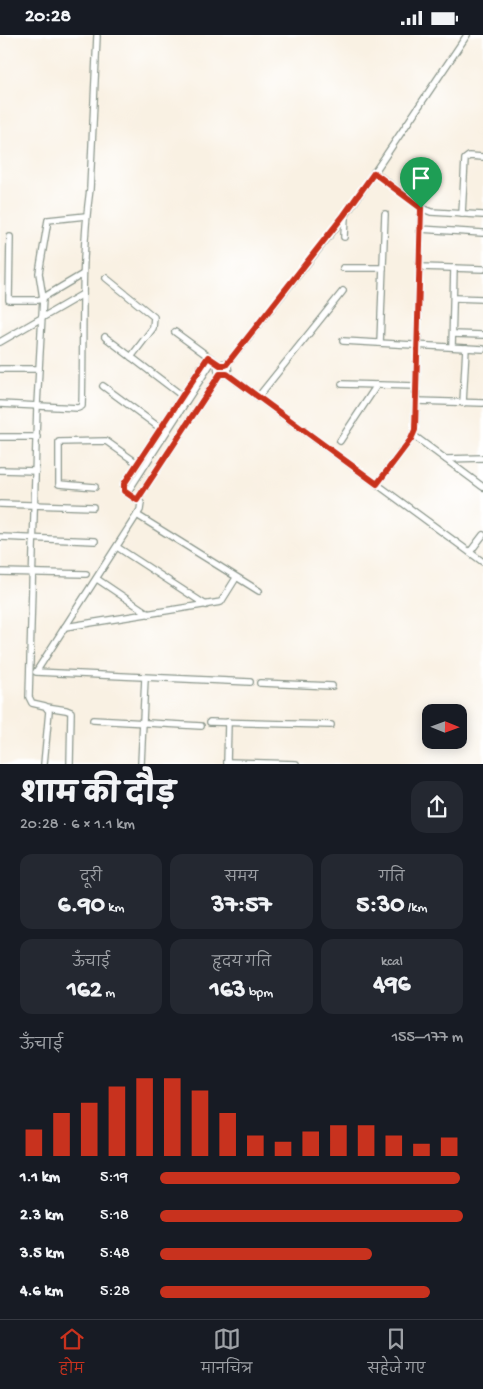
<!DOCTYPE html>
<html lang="hi">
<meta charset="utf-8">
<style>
body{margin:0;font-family:"Gochi Hand","Playpen Sans Deva",sans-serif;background:#242831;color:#f1f3f6;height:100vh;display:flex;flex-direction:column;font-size:19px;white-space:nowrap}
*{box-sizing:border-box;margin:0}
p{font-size:16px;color:#9ea1a6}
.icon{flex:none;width:28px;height:28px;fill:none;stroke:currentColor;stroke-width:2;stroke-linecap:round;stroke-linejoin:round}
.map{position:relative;height:729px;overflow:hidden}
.drawer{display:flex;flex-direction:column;background:#171b24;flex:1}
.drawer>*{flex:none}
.needle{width:32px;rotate:91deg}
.tools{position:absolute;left:422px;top:669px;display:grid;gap:10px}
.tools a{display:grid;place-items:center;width:45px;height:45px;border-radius:10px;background:#171b24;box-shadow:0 2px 12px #0003;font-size:25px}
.pin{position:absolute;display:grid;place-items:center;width:42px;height:42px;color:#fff;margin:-51px -21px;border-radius:50% 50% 50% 0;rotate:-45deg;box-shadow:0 0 5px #0007}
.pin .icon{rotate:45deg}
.round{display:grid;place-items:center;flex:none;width:52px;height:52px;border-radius:15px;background:#242831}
.head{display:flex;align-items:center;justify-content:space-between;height:85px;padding:0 20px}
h1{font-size:28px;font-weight:800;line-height:38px}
.metrics{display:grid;grid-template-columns:repeat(3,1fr);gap:8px;height:85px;padding:5px 20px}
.metrics div{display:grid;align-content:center;border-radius:12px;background:#242831;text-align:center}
.metrics b{font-size:25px;font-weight:800}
.metrics small{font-size:14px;font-weight:400}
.metrics p{font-size:14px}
.chart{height:140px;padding:10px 20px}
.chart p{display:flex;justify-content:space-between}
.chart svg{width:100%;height:90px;margin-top:5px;stroke:#c8321e;stroke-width:6}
ul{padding:0 20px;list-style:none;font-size:16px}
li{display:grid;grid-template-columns:80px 60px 1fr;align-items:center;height:38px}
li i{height:12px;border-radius:6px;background:#c8321e}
.status{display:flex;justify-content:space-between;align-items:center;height:35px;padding:0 25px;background:#171b24;direction:ltr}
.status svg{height:14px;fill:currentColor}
.dock{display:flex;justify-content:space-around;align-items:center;height:70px;border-top:1px solid #363941;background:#171b24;font-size:14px;color:#9ea1a6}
.dock a{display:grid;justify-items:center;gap:2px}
.dock .selected{color:#c8321e}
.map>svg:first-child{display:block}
</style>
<div class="status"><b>20:28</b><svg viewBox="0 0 49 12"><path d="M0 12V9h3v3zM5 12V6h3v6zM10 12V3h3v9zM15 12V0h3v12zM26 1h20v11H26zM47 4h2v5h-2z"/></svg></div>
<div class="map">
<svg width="483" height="729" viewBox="0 0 483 729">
<rect width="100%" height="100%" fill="#fff"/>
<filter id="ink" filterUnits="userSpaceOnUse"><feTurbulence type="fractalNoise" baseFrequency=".02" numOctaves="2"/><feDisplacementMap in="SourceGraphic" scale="10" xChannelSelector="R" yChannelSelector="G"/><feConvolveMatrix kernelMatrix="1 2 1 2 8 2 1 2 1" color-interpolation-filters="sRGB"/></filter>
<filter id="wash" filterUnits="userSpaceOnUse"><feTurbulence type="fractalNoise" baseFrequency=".0096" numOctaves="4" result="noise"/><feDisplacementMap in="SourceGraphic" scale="20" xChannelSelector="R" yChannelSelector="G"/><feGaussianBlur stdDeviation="1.12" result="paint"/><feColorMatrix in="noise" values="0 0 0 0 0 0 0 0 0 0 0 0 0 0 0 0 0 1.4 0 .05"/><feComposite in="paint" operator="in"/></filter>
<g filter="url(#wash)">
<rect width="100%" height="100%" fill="#f9f1e3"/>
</g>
<g filter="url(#ink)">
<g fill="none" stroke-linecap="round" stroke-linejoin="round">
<g stroke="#8c978c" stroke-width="8">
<g id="street">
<polyline points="374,137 421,173 431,177 483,180"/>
<polyline points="462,179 465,124 469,121 483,122"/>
<polyline points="420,194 483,198"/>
<polyline points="10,202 9,265 39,265 83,239"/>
<polyline points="344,202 345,181"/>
<polyline points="420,232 483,234"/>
<polyline points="343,233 383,233"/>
<polyline points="106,243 154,282 153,293 131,322"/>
<polyline points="454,263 483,264"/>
<polyline points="175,297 220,330"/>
<polyline points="453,299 483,300"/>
<polyline points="105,302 181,360"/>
<polyline points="343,306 483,314"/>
<polyline points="0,307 83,259"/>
<polyline points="380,308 385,179"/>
<polyline points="452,312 454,233"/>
<polyline points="208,322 124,449 124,456 141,468 140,475 36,637 250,647"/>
<circle cx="223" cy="334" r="5.5"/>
<polyline points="226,330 345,181 467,0"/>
<polyline points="0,334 39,334"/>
<polyline points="227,339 483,527"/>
<polyline points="342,349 416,351"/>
<polyline points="103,351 160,393"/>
<polyline points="258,362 343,256"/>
<polyline points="416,366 483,368"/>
<polyline points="463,368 466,313"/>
<path d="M0,369l78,4 4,-2c2,-73 -2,-145 8,-217l7,-153"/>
<polyline points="413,400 483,452"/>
<polyline points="0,402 37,402"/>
<polyline points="340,406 377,350"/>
<polyline points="446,424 483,423"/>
<polyline points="0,435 36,436"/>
<polyline points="377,449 411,404 415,395 421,173"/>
<polyline points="95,452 59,449 59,407 106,406 137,428"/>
<polyline points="127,458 213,325"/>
<polyline points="137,465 220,339"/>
<polyline points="0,469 93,472"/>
<polyline points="137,480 259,556"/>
<polyline points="0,502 95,506"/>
<polyline points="117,512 206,570"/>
<polyline points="470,517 483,500"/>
<polyline points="0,537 86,539"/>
<polyline points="97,544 149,579"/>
<polyline points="65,592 221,567 236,543"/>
<polyline points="260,648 332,651"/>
<polyline points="47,672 66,675 71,677 70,729"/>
<polyline points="93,685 201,691"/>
<polyline points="210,687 331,690"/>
<polyline points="227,727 296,729"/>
<polyline points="44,729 49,676 45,671 32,668 29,662 37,370 43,263 39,238 48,185 86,181"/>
<polyline points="141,729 145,643"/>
<polyline points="227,729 228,687"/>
</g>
</g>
<use href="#street" stroke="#fff" stroke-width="5.5"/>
</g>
</g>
<g fill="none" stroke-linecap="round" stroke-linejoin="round" filter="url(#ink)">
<g stroke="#fff" stroke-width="10">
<polygon id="route" points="374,138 421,173 415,395 411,404 377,449 227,339 220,339 137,465 124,456 124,449 208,322 220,330 226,330 344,180"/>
</g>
<use href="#route" stroke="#c8321e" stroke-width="6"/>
</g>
</svg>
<div class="tools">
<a><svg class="needle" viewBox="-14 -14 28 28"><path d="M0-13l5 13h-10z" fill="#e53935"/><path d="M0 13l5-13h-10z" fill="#9ea1a6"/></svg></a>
</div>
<div class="pin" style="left:421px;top:173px;background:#1e9e55"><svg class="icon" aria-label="arrive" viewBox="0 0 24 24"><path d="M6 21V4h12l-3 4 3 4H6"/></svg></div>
</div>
<section class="drawer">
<div class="head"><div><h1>शाम की दौड़</h1><p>20:28 · 6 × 1.1 km</p></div><a class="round"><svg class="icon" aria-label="share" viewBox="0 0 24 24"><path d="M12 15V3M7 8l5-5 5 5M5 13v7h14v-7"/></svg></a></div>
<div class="metrics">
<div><p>दूरी</p><b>6.90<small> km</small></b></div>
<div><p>समय</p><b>37:57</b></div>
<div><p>गति</p><b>5:30<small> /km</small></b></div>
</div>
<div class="metrics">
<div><p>ऊँचाई</p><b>162<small> m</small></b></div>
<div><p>हृदय गति</p><b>163<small> bpm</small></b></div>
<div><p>kcal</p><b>496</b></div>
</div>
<div class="chart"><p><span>ऊँचाई</span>155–177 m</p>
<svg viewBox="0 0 160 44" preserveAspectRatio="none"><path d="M5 44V31M15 44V23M25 44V18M35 44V10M45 44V6M55 44V6M65 44V12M75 44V23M85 44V34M95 44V37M105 44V32M115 44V29M125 44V29M135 44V34M145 44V38M155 44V35"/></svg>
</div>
<ul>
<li><b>1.1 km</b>5:19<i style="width:99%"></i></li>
<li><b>2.3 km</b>5:18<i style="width:100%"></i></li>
<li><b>3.5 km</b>5:48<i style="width:70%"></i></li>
<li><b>4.6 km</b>5:28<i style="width:89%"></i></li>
</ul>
</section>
<nav class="dock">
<a class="selected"><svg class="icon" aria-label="home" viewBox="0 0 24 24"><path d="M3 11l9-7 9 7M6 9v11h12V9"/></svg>होम</a>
<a><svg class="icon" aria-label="map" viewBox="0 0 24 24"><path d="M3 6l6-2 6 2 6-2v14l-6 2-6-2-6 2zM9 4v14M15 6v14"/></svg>मानचित्र</a>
<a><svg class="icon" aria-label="saved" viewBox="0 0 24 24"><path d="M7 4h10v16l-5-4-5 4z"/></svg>सहेजे गए</a>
</nav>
